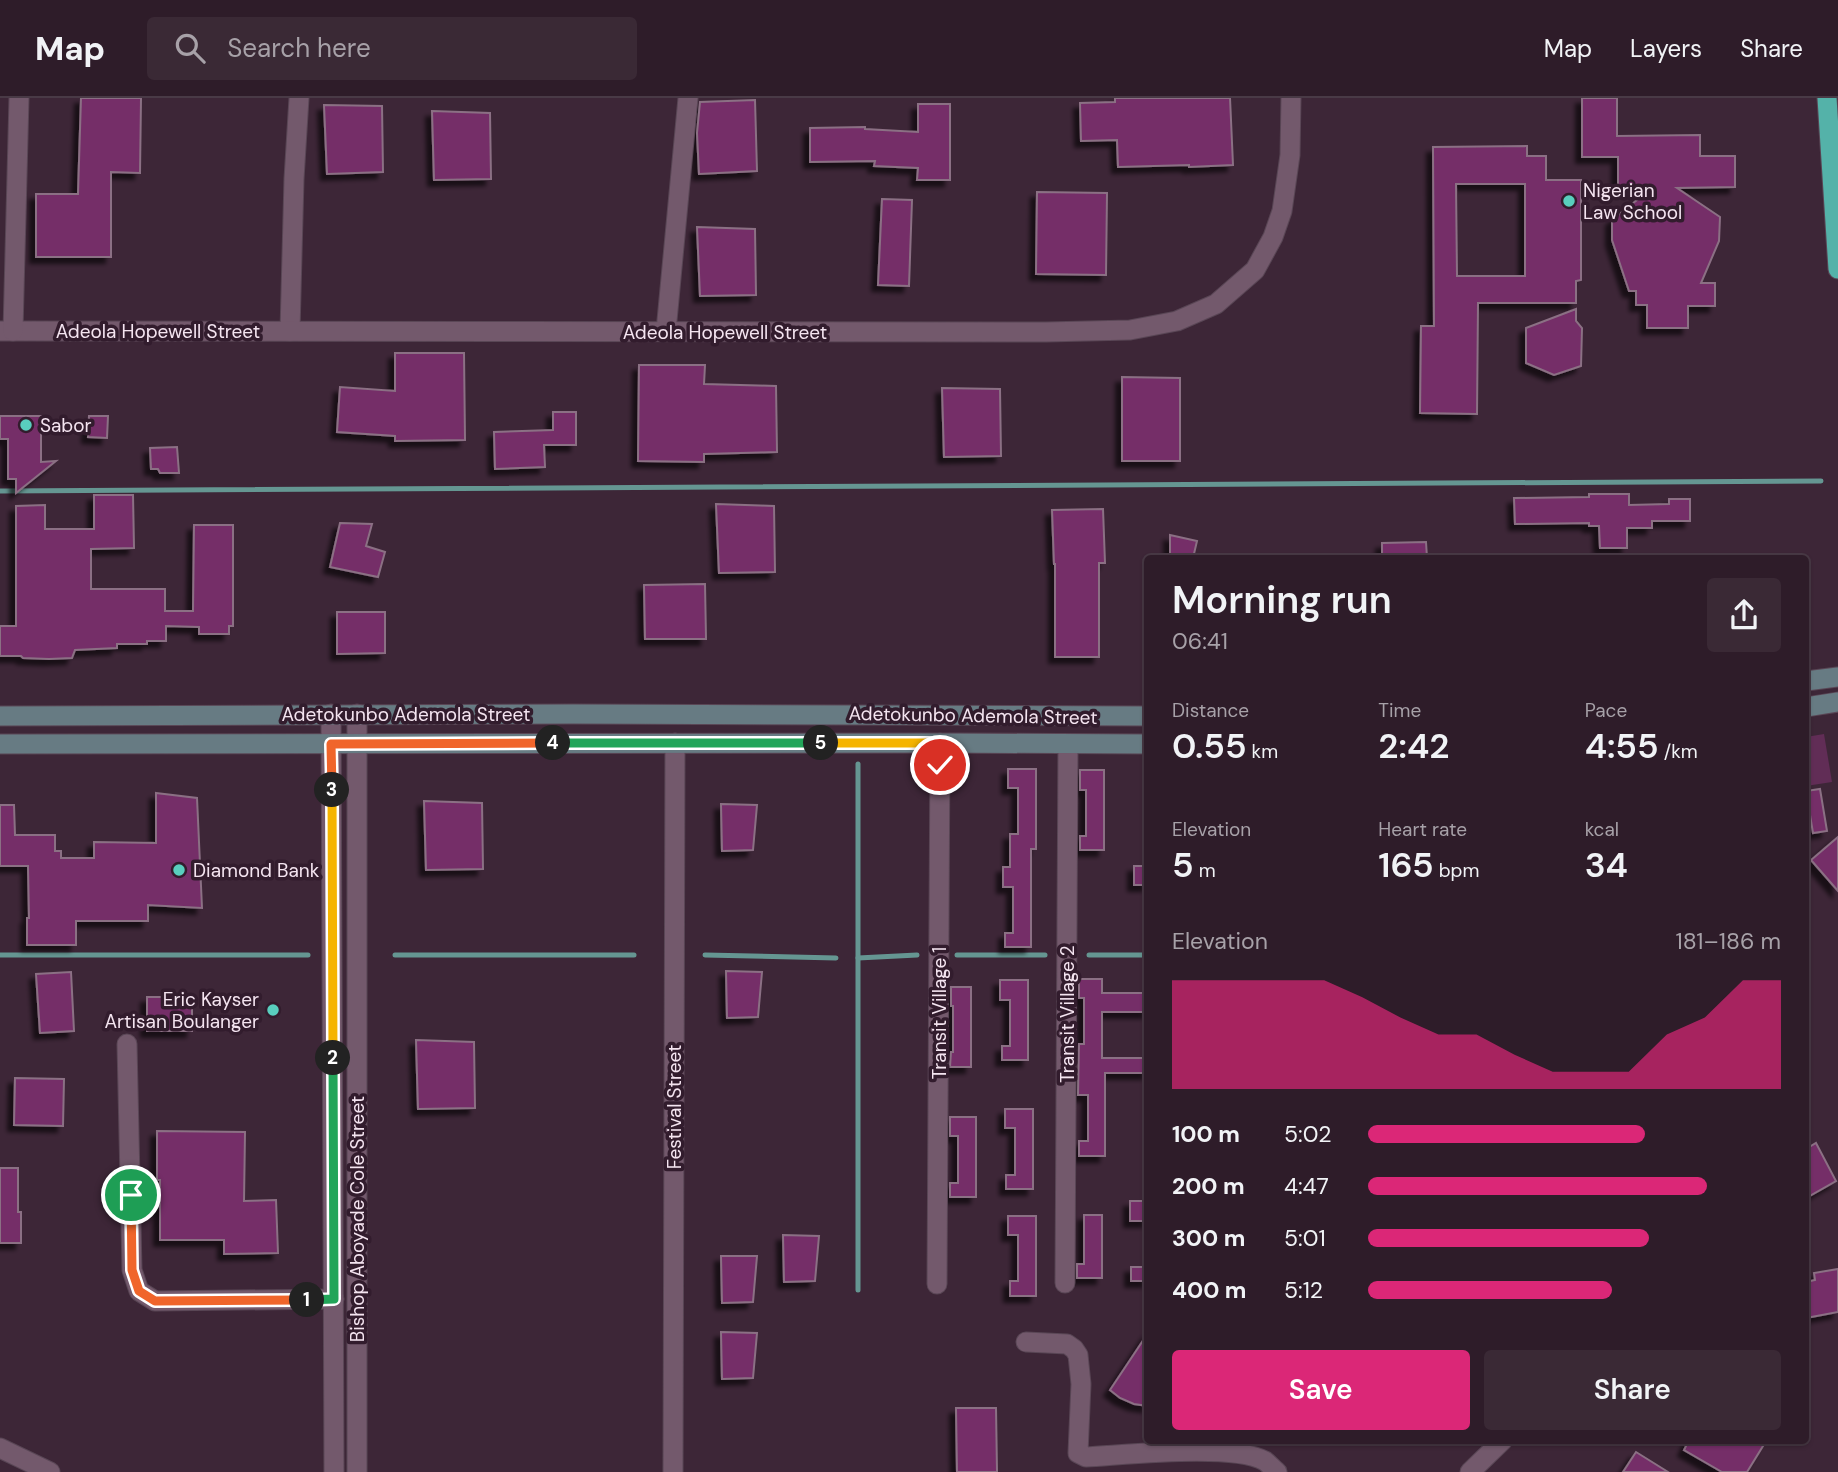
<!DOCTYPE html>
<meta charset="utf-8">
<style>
body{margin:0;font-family:"DM Sans",sans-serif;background:#3a2935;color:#f1f3f6;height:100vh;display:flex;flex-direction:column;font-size:26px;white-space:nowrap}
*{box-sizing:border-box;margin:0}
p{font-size:23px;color:#a7a1a8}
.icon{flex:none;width:38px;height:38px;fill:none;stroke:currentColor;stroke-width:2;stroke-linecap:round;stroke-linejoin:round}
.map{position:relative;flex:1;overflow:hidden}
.drawer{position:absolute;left:1144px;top:457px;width:665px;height:889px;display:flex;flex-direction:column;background:#2e1c29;border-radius:7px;box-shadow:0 2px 5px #0004,0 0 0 2px #493a46}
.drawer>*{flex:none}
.pin{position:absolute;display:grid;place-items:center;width:60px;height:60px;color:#fff;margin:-30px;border:4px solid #fff;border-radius:50%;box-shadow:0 2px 7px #0007}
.km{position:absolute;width:35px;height:35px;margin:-18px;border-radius:50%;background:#222;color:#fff;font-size:19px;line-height:35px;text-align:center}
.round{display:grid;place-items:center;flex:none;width:74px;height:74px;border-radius:7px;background:#3a2935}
.head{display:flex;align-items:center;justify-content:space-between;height:119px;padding:0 28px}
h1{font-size:38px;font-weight:600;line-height:52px}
.figures{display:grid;grid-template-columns:repeat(3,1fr);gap:10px;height:119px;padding:7px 28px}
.figures div{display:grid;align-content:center}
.figures b{font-size:35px;font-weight:600}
.figures small{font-size:19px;font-weight:400}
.figures p{font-size:19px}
.chart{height:196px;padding:14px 28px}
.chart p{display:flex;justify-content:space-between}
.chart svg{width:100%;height:126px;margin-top:7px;fill:#db2777;opacity:.7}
.action{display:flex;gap:14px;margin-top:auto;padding:14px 28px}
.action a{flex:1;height:80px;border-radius:7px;background:#db2777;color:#fff;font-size:28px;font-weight:600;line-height:80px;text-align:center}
.action a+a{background:#3a2935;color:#f1f3f6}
ul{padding:0 28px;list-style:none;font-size:23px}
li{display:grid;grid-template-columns:112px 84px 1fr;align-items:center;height:52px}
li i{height:18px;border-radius:9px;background:#db2777}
header{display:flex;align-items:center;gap:42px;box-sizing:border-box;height:98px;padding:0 35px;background:#2e1c29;border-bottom:2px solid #493a46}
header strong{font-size:33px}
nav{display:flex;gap:38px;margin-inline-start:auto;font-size:24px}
.search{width:490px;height:63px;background:#3a2935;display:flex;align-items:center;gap:18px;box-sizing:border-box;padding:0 24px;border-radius:7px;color:#a7a1a8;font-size:26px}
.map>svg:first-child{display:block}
</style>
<header>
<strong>Map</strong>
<div class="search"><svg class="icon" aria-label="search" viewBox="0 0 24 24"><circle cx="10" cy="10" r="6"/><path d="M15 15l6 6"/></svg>Search here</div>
<nav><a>Map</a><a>Layers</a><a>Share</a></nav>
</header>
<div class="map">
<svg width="1838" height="1374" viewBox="0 0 1838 1374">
<defs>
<filter id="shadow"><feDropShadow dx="-6" dy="6" stdDeviation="2" flood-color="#0009"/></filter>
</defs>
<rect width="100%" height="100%" fill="#3d2637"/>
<polygon fill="#612d56" points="1824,636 1832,684 1806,688 1806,639"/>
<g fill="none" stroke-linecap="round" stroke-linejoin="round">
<g stroke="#659692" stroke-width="5">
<polyline points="0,393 1821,383"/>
<polyline points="858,666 858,1192"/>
<polyline points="0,857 308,857"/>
<polyline points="395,857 634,857"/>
<polyline points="705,857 836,860"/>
<polyline points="957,857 1045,857"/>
<polyline points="1089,857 1148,857"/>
<polyline points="858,860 917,857"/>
</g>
</g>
<g fill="#752d68" stroke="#8b7084" stroke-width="2" fill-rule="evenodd" filter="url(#shadow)">
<polygon points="81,0 141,0 140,75 111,74 111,159 36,159 36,96 78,96"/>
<polygon points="1115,0 1230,0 1233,67 1189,69 1189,67 1118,69 1117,42 1081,43 1080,5 1115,4"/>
<polygon points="1582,0 1617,0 1617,38 1700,37 1700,58 1735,58 1735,89 1677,90 1720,119 1719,143 1701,185 1715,185 1715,208 1688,208 1688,230 1647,230 1647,207 1636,207 1636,193 1629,193 1612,142 1612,122 1652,90 1618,90 1618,59 1582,59"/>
<polygon points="755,2 757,73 699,76 697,35 700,4"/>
<polygon points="918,6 950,6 950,82 917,82 918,70 874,68 875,63 810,64 810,30 865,29 865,31 918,34"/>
<polygon points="324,7 382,8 383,74 327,76"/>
<polygon points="432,13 490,15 491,81 434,82"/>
<path d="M1527,48v10h19v24h35v100l-5,1v22h-98l-1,111 -57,-1 1,-87h13l-1,-179zM1456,86h69v92h-68z"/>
<polygon points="1037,94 1107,95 1106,177 1036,176"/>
<polygon points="882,101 912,102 909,188 878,187"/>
<polygon points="697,129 755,131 756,197 700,198"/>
<polygon points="1576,211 1576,223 1582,230 1581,268 1554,277 1526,265 1526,230"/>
<polygon points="395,255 464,255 465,342 395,343 395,338 337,334 340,289 395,293"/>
<polygon points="639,267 705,267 704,286 776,288 777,354 704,356 704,364 638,363"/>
<polygon points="1122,279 1180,280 1180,363 1122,363"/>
<polygon points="942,290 1000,291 1001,358 944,359"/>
<polygon points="553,314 576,314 576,347 544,347 545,369 495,371 494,334 553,332"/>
<polygon points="0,318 41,318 41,364 56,363 16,395 16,381 8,381 8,341 0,341"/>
<polygon points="89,318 108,318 107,340 88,339"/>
<polygon points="177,349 179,375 160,375 158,371 151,371 150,350"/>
<polygon points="1589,396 1629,396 1629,407 1669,406 1669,401 1690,401 1690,423 1652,423 1652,430 1627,430 1627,450 1600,450 1599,428 1589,428 1589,425 1515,426 1514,400 1589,399"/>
<polygon points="94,397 133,397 134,450 91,451 91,491 165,491 165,513 193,513 194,427 233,427 233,528 229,528 229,536 199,536 199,529 166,528 166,543 147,543 147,546 117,546 117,550 75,552 72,560 49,561 23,560 21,558 0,558 0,528 16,528 16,408 45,407 45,431 94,431"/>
<polygon points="716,406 774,408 775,474 719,475"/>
<polygon points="1103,411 1105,465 1099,465 1099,559 1055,559 1055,466 1054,466 1052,412"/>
<polygon points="340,425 372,426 366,448 385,454 378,479 330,469"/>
<polygon points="1170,437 1197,443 1193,460 1170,460"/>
<polygon points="1426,444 1427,460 1382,460 1382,445"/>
<polygon points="705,486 706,541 645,541 644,487"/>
<polygon points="337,514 385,514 385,555 337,556"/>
<polygon points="1008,671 1036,671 1036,751 1031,751 1031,849 1005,849 1005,835 1013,835 1013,789 1003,789 1003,769 1010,769 1010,736 1018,736 1018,690 1008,690"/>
<polygon points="1080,672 1104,672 1104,752 1080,752 1080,738 1086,738 1086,692 1080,692"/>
<polygon points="1820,691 1827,733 1813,735 1806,693"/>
<polygon points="156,695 197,700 202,810 148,807 148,823 76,823 76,847 27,847 27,820 29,820 28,768 0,768 0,707 14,707 15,737 55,737 55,753 61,753 61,760 94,760 94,744 156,745"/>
<polygon points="424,703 482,705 483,771 426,772"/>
<polygon points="721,706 757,707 753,752 722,753"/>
<polygon points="1838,739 1838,793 1811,762"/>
<rect x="1134" y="768" width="14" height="19"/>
<polygon points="726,873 762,874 758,919 727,920"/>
<polygon points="71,874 74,933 40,935 36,876"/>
<polygon points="1079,881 1102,881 1102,895 1148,895 1148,914 1102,914 1102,960 1148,960 1148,975 1105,975 1105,1058 1079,1058 1079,1043 1088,1043 1088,997 1078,997 1079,946 1084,946 1084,900 1079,900"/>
<polygon points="1000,882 1028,882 1028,962 1002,962 1002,948 1010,948 1010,902 1000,902"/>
<polygon points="951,889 971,889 971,969 950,969 951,954 953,954 953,908 951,908"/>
<rect x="147" y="899" width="45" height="34"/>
<polygon points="416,942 474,944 475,1010 418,1011"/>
<polygon points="15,980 64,981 63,1028 14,1027"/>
<polygon points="1005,1011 1033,1011 1033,1091 1006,1091 1006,1077 1015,1077 1015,1030 1005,1030"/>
<polygon points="950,1019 976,1019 976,1099 950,1099 950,1085 958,1085 958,1038 950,1038"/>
<polygon points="157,1033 245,1034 244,1103 276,1102 278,1155 224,1156 224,1142 160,1142 160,1082 157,1082"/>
<polygon points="1816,1045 1836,1083 1806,1100 1806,1051"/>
<polygon points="0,1070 18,1070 18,1114 21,1114 21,1145 0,1145"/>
<rect x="1130" y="1103" width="18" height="20"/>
<polygon points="1084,1117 1102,1117 1102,1180 1077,1180 1077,1166 1084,1166"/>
<polygon points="1008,1118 1036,1118 1036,1198 1010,1198 1010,1183 1018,1183 1018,1137 1008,1137"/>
<polygon points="783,1137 819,1138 815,1183 784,1184"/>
<polygon points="721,1158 757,1158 753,1204 722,1205"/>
<rect x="1131" y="1169" width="17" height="14"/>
<polygon points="1838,1171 1838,1214 1806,1220 1806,1184 1815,1182 1814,1175"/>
<polygon points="721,1234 757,1235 753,1280 722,1281"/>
<polygon points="1148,1235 1148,1308 1134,1306 1120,1300 1110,1292"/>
<polygon points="956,1310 996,1310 997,1374 957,1374"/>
<polygon points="1689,1342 1753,1342 1763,1348 1747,1374 1722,1374 1684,1352"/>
<polygon points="1636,1354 1668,1374 1623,1374"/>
</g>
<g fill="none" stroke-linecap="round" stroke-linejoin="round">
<g stroke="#594655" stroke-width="21">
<g id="minor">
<polyline points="290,233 294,81 299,0"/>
<polyline points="666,233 688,0"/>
<polyline points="127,946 132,1172 139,1193 155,1203 334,1201"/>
<polyline points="1065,1185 1068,647"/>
<polyline points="937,1186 940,645"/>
<path d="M1026,1244l41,2 7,5 4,6 3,29 -3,69 8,4c40,-2 147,-14 179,4 4,3 8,8 12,11"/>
<polyline points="0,1350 50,1374"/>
<polyline points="673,1374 675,645"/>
<polyline points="1470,1374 1503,1342"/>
</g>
</g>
<g stroke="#594655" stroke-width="21">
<g id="tertiary">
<polyline points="0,233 1046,234 1130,232 1177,223 1216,206 1255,172 1273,139 1282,113 1290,57 1291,0"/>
<polyline points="13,233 19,0"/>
<polyline points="331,616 334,1374"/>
<polyline points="357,616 357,1374"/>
</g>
</g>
<g stroke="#594655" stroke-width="21">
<g id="secondary">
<polyline points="1806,583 1838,579"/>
<polyline points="1806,609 1838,604"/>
<path d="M0,618c383,-3 765,-2 1148,0"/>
<polyline points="0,646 940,645 1148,646"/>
</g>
</g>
<g stroke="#594655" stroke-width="21">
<polyline id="trunk" points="1827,0 1838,171"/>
</g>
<use href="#minor" stroke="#73596c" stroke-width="19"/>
<use href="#tertiary" stroke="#73596c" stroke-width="19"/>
<use href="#secondary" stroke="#677b83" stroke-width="19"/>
<use href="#trunk" stroke="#54b2a9" stroke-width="19"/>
</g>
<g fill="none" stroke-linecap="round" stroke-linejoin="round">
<g stroke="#fff" stroke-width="14">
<polyline id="split-1" points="131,1097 132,1172 139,1193 155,1203 307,1202"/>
</g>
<g stroke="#fff" stroke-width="14">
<polyline id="split-2" points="307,1202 334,1201 333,960"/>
</g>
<g stroke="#fff" stroke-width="14">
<polyline id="split-3" points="332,692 333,960"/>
</g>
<g stroke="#fff" stroke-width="14">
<polyline id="split-4" points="332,692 331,646 553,645"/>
</g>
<g stroke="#fff" stroke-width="14">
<polyline id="split-5" points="553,645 821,645"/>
</g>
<g stroke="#fff" stroke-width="14">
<polyline id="split-6" points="821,645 940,645 940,667"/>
</g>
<use href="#split-1" stroke="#f0652b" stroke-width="9"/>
<use href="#split-2" stroke="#22a559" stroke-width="9"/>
<use href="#split-3" stroke="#f5b400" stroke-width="9"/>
<use href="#split-4" stroke="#f0652b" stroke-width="9"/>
<use href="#split-5" stroke="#22a559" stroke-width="9"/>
<use href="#split-6" stroke="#f5b400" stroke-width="9"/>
</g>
<g fill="#59cebe" stroke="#321c2d" stroke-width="2.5">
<circle cx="1569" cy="103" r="7"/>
<circle cx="26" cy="327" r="7"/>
<circle cx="179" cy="772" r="7"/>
<circle cx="273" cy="912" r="7"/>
</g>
<g text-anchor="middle" stroke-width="7" stroke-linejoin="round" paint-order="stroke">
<g font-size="19" fill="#f4e4f0" stroke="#321c2d" text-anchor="start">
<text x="1583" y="99">Nigerian<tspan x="1583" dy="22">Law School</tspan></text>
<text x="40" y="334">Sabor</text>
<text x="193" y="779">Diamond Bank</text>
<text x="259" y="908" text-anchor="end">Eric Kayser<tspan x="259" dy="22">Artisan Boulanger</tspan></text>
</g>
<g font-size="19" fill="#f4e4f0" stroke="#321c2d">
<text x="158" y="240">Adeola Hopewell Street</text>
<text x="725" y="241">Adeola Hopewell Street</text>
<text x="406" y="623">Adetokunbo Ademola Street</text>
<text transform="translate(973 617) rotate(1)" y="7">Adetokunbo Ademola Street</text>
<text transform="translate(939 915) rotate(-90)" y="7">Transit Village 1</text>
<text transform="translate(1067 916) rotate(-90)" y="7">Transit Village 2</text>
<text transform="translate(674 1009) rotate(-90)" y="7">Festival Street</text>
<text transform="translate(357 1121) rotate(-90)" y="7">Bishop Aboyade Cole Street</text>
</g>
</g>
</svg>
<div class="pin" style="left:131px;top:1097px;background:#1e9e55"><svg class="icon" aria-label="arrive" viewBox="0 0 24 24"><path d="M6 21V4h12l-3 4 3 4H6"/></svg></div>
<div class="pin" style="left:940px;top:667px;background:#d93025"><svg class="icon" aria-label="check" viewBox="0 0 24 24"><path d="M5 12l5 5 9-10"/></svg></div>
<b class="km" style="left:307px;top:1202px">1</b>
<b class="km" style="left:333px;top:960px">2</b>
<b class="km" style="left:332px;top:692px">3</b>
<b class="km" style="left:553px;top:645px">4</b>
<b class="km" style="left:821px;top:645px">5</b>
<section class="drawer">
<div class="head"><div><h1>Morning run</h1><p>06:41</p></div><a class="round"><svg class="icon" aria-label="share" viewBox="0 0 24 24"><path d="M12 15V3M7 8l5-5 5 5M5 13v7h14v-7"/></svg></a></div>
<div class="figures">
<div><p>Distance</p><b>0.55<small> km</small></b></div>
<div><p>Time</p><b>2:42</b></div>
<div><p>Pace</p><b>4:55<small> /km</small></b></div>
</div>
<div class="figures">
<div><p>Elevation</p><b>5<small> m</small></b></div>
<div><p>Heart rate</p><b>165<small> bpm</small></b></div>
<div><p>kcal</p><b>34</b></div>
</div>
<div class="chart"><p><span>Elevation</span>181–186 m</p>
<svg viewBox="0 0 160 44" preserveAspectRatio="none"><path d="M0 44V6L10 6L20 6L30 6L40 6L50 12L60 19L70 25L80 25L90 32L100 38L110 38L120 38L130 25L140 19L150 6L160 6V44z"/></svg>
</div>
<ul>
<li><b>100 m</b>5:02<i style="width:67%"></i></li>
<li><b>200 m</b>4:47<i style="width:82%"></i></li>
<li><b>300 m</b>5:01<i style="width:68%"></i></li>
<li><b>400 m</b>5:12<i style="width:59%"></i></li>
</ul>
<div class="action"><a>Save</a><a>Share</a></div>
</section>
</div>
